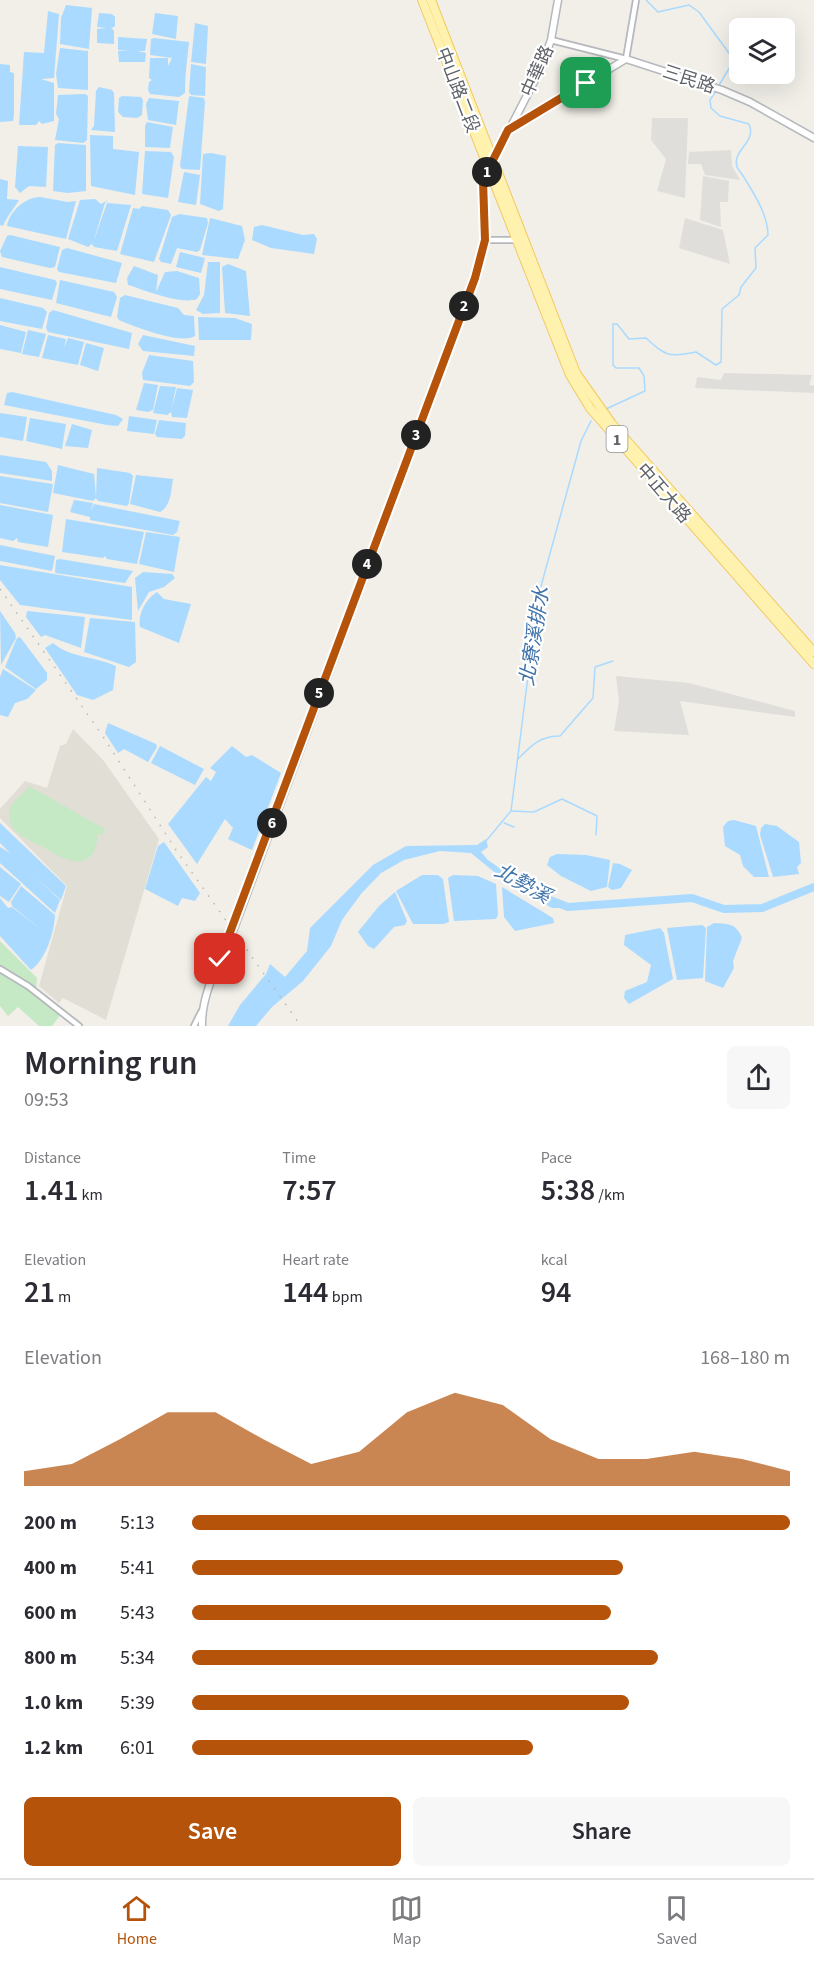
<!DOCTYPE html>
<meta charset="utf-8">
<style>
body{margin:0;font-family:"Source Sans 3","Noto Sans TC",sans-serif;background:#f7f7f7;color:#2b2b33;height:100vh;display:flex;flex-direction:column;font-size:22px;white-space:nowrap}
*{box-sizing:border-box;margin:0}
p{font-size:20px;color:#7c7c81}
.icon{flex:none;width:33px;height:33px;fill:none;stroke:currentColor;stroke-width:2;stroke-linecap:round;stroke-linejoin:round}
.map{position:relative;height:1026px;overflow:hidden}
.drawer{display:flex;flex-direction:column;background:#fff;flex:1}
.drawer>*{flex:none}
.tools{position:absolute;left:729px;top:18px;display:grid;gap:12px}
.tools a{display:grid;place-items:center;width:66px;height:66px;border-radius:9px;background:#fff;box-shadow:0 6px 24px #0002;font-size:30px}
.pin{position:absolute;display:grid;place-items:center;width:51px;height:51px;color:#fff;margin:-26px;border-radius:12px;box-shadow:0 3px 9px #0006}
.km{position:absolute;width:30px;height:30px;margin:-15px;border-radius:50%;background:#222;color:#fff;font-size:16px;line-height:30px;text-align:center}
.round{display:grid;place-items:center;flex:none;width:63px;height:63px;border-radius:9px;background:#f7f7f7}
.overview{display:flex;align-items:center;justify-content:space-between;height:102px;padding:0 24px}
h1{font-size:33px;font-weight:600;line-height:45px}
.figures{display:grid;grid-template-columns:repeat(3,1fr);gap:9px;height:102px;padding:6px 24px}
.figures div{display:grid;align-content:center}
.figures b{font-size:30px;font-weight:600}
.figures small{font-size:16px;font-weight:400}
.figures p{font-size:16px}
.chart{height:168px;padding:12px 24px}
.chart p{display:flex;justify-content:space-between}
.chart svg{width:100%;height:108px;margin-top:6px;fill:#b45309;opacity:.7}
.button{display:flex;gap:12px;margin-top:auto;padding:12px 24px}
.button a{flex:1;height:69px;border-radius:9px;background:#b45309;color:#fff;font-size:24px;font-weight:600;line-height:69px;text-align:center}
.button a+a{background:#f7f7f7;color:#2b2b33}
ul{padding:0 24px;list-style:none;font-size:20px}
li{display:grid;grid-template-columns:96px 72px 1fr;align-items:center;height:45px}
li i{height:15px;border-radius:8px;background:#b45309}
.menu{display:flex;justify-content:space-around;align-items:center;height:84px;border-top:2px solid #e1e1e2;background:#fff;font-size:16px;color:#7c7c81}
.menu a{display:grid;justify-items:center;gap:3px}
.menu .current{color:#b45309}
.map>svg:first-child{display:block}
</style>
<div class="map">
<svg width="814" height="1026" viewBox="0 0 814 1026">
<rect width="100%" height="100%" fill="#f1efe8"/>
<g fill="#e0deda">
<polygon points="652,118 688,118 685,198 657,191 666,159 651,140"/>
<polygon points="731,150 732,166 740,180 705,175 701,164 688,164 689,152"/>
<polygon points="703,176 729,181 728,202 720,202 721,227 700,220"/>
<polygon points="685,218 723,230 730,264 679,248"/>
<polygon points="724,373 812,375 809,385 814,386 814,393 695,388 697,377 721,380"/>
<polygon points="616,676 689,683 795,711 795,717 680,701 689,735 614,731 619,701"/>
</g>
<polygon fill="#e1ded6" points="73,729 103,760 159,839 106,1020 63,998 59,1003 39,986 67,886 0,818 0,809 25,781 47,788 60,746 66,744"/>
<g fill="#c5e8c5">
<path d="M29,786l76,43 -3,6 -4,-1c-4,42 -32,27 -57,12 -8,-4 -18,-8 -24,-14 -5,-4 -8,-11 -8,-17 0,-15 14,-18 20,-29z"/>
<polygon points="0,941 37,978 36,988 63,1011 52,1026 39,1026 18,1007 8,1016 0,1006"/>
</g>
<g fill="#aadaff">
<polygon points="66,5 92,8 89,49 60,44 61,18"/>
<polygon points="48,11 59,14 54,78 41,79 54,83 54,121 42,124 39,121 36,125 19,125 24,52 44,53"/>
<polygon points="99,13 112,14 115,17 115,26 111,29 114,30 114,44 97,43 97,29 106,28 97,27"/>
<polygon points="155,13 178,16 176,39 152,34"/>
<polygon points="195,23 208,26 206,64 191,62"/>
<polygon points="118,37 147,39 145,51 138,51 146,53 145,62 119,62 118,51 129,50 118,50"/>
<path d="M154,38l35,4c-2,21 -4,32 -4,51l-6,4 -29,-3 -2,-4 1,-8 3,-2 -3,-2 1,-20h18v8l4,-8 -22,-3 1,-16z"/>
<polygon points="60,48 88,51 88,90 58,88 56,74"/>
<polygon points="0,64 10,65 10,72 14,73 14,115 13,121 0,122"/>
<polygon points="191,64 206,67 205,96 191,95 189,92"/>
<polygon points="99,87 112,90 114,93 115,132 91,130 94,126 96,91"/>
<polygon points="85,94 88,96 87,140 83,143 55,140 59,119 56,114 58,95"/>
<polygon points="122,96 141,97 143,100 142,115 137,118 123,117 118,112 119,98"/>
<polygon points="189,96 204,98 205,102 200,170 182,169 180,166"/>
<polygon points="149,98 179,101 176,125 148,120 146,104"/>
<polygon points="147,122 173,127 170,148 145,147 145,126"/>
<polygon points="90,135 113,136 113,149 139,152 135,195 91,186"/>
<polygon points="58,143 86,145 86,191 68,193 53,191 55,145"/>
<polygon points="18,146 48,147 46,187 29,186 20,193 15,187"/>
<polygon points="145,151 171,152 174,157 168,198 142,194"/>
<polygon points="211,153 226,156 223,209 219,211 200,204 203,154"/>
<polygon points="184,172 200,175 196,205 178,202"/>
<path d="M0,179l8,2 -1,18 12,1c-5,9 -13,17 -16,26l-3,-1z"/>
<path d="M40,197l28,5 8,-1 -10,38 -59,-13c2,-14 18,-29 33,-29z"/>
<polygon points="95,199 101,204 108,200 105,203 93,243 107,203 131,205 117,251 94,247 92,244 88,247 68,239 80,200"/>
<polygon points="142,206 168,210 171,215 154,262 120,254 133,208 139,209"/>
<polygon points="179,214 207,218 208,223 200,250 197,252 177,248 171,264 161,262 159,259 172,217"/>
<polygon points="210,218 242,226 245,240 238,259 202,255"/>
<polygon points="262,225 303,235 314,234 317,239 314,254 271,248 252,240 254,227"/>
<polygon points="10,235 60,247 55,267 50,268 2,257 0,251 7,236"/>
<polygon points="67,248 122,263 116,283 59,272 57,269 62,250"/>
<polygon points="180,252 205,258 201,273 176,267"/>
<polygon points="208,262 220,262 220,313 203,314 196,310 204,295"/>
<polygon points="228,264 246,271 250,316 225,313 222,267"/>
<path d="M134,266l24,9 -2,17 9,-20 12,-1 22,7 1,16 -3,5c-17,6 -52,-9 -69,-14l-1,-7z"/>
<polygon points="0,267 55,280 57,283 52,300 0,289"/>
<polygon points="60,280 114,292 117,297 111,317 56,303"/>
<path d="M125,295l53,13 6,7 10,1 1,20c-14,9 -60,-9 -76,-16l-2,-3 3,-19z"/>
<polygon points="0,298 43,308 47,312 42,329 0,321"/>
<polygon points="53,310 132,333 129,349 48,332 46,328 49,313"/>
<polygon points="198,317 235,318 252,324 251,340 199,340"/>
<polygon points="0,325 26,332 21,353 0,349"/>
<polygon points="28,330 46,334 39,357 22,354"/>
<polygon points="48,335 66,339 64,348 68,338 84,342 78,365 42,358"/>
<polygon points="143,335 195,346 194,356 143,351 138,344"/>
<polygon points="86,343 104,348 98,371 80,365"/>
<polygon points="149,355 193,361 194,382 190,386 143,380 142,373"/>
<polygon points="144,383 158,385 153,410 148,412 136,410"/>
<polygon points="160,386 176,387 171,411 177,388 193,390 187,418 172,417 171,412 167,415 153,413"/>
<polygon points="12,392 116,415 123,419 118,426 107,425 4,405 7,393"/>
<polygon points="0,413 27,417 23,441 0,437"/>
<polygon points="129,416 157,420 154,434 127,431"/>
<polygon points="30,418 66,424 62,449 26,441"/>
<polygon points="159,420 186,423 185,436 182,439 157,437 155,434"/>
<polygon points="72,424 92,430 88,448 65,446"/>
<polygon points="0,455 46,462 52,471 52,481 0,473"/>
<polygon points="58,465 94,474 96,497 97,468 130,473 133,476 129,503 127,506 98,501 96,498 93,501 53,493"/>
<path d="M136,475l37,4c-2,12 -2,27 -13,33l-30,-8z"/>
<polygon points="0,476 53,484 48,512 0,503"/>
<polygon points="74,500 93,503 91,511 94,504 180,521 177,532 173,535 90,520 90,517 70,512"/>
<polygon points="0,505 53,515 48,547 18,542 17,538 13,541 0,538"/>
<polygon points="66,519 144,532 137,564 107,559 105,556 103,558 62,552"/>
<polygon points="146,532 180,537 174,572 139,564"/>
<polygon points="0,545 55,556 52,571 0,561"/>
<polygon points="60,559 133,571 125,583 55,573 56,560"/>
<polygon points="0,565 132,587 132,620 20,605 0,580"/>
<polygon points="143,572 172,574 175,578 164,587 149,592 138,611 135,578"/>
<path d="M157,592l7,7 27,5 -12,39 -39,-16c-2,-14 6,-28 17,-35z"/>
<polygon points="0,611 15,633 16,638 1,665"/>
<polygon points="27,611 85,617 81,648 45,635 41,637 26,617"/>
<polygon points="90,618 135,622 136,662 129,667 84,652"/>
<polygon points="20,637 47,673 47,680 36,689 5,667 17,638"/>
<path d="M53,643c17,15 41,13 63,23l-3,24 -20,10 -16,-5 -32,-47z"/>
<polygon points="3,669 36,690 27,699 15,703 8,717 0,715 0,677"/>
<polygon points="108,723 156,744 157,747 148,762 124,749 118,753 105,733"/>
<polygon points="160,746 204,769 195,785 151,763"/>
<polygon points="232,746 246,757 252,755 281,773 252,850 228,839 233,828 225,819 197,864 168,824 206,777 211,781 216,772 210,768"/>
<polygon points="734,820 756,826 769,877 754,877 743,866 740,855 725,846 723,827 728,821"/>
<polygon points="0,823 66,886 61,900 31,873 60,900 55,913 0,863 0,847 10,853 0,843"/>
<polygon points="765,824 777,826 799,842 801,863 797,867 799,874 773,877 760,835 761,828"/>
<polygon points="486,839 488,847 481,852 488,860 550,904 559,907 568,903 568,908 552,908 504,880 471,853 440,851 404,860 381,873 361,894 342,920 331,946 303,981 272,1007 256,1026 228,1026 240,1005 266,974 270,964 285,977 307,951 310,928 373,865 406,846 477,845"/>
<polygon points="164,842 200,893 195,901 182,898 178,906 145,889 158,846"/>
<polygon points="557,854 586,855 610,860 607,887 591,891 561,876 547,865 550,857"/>
<polygon points="613,863 620,864 632,870 621,888 612,890 608,887"/>
<polygon points="0,867 21,884 9,902 0,896"/>
<polygon points="422,875 438,875 443,879 449,922 443,924 413,924 396,891"/>
<polygon points="453,875 478,876 496,884 498,915 496,919 454,921 448,878"/>
<path d="M21,886l34,29c-1,18 -9,44 -24,55l-31,-34v-38l8,10 4,-1 31,24 -31,-25 -1,-4z"/>
<polygon points="502,887 553,918 554,923 515,931 504,917"/>
<polygon points="395,892 407,921 405,925 394,927 374,949 368,946 358,932 379,906"/>
<path d="M714,923c15,1 22,0 28,15l-9,23 1,7 -11,20 -18,-7 2,-54z"/>
<polygon points="702,925 706,928 703,978 677,980 667,928"/>
<polygon points="660,928 664,933 673,979 629,1004 624,998 625,991 647,982 651,965 624,945 625,935"/>
</g>
<g fill="none" stroke-linecap="round" stroke-linejoin="round">
<g stroke="#aadaff" stroke-width="1.5">
<polyline points="646,0 658,12 689,5 699,12 734,60 718,87"/>
<polyline points="784,48 791,46"/>
<polyline points="731,53 740,53"/>
<path d="M606,409l39,-18 -1,-15 -5,-8h-23l-3,-3v-41h4l12,15 17,-1c21,19 22,19 50,14l20,13 5,-3 1,-53 17,-14 2,-8 15,-19 -1,-20 13,-13c0,-19 -13,-40 -23,-56 -2,-4 -6,-8 -8,-12 -5,-18 20,-24 12,-43l-29,-8 -9,-8 -1,-8 6,-9"/>
<path d="M518,759c14,-14 22,-23 42,-23l33,-38 2,-31 18,-6"/>
<polyline points="511,811 534,812 562,799 597,816 596,835"/>
<polyline points="504,823 514,827"/>
<polyline points="486,841 511,811 538,597 581,441 591,421"/>
</g>
<polyline stroke="#aadaff" stroke-width="8" points="516,881 537,895 568,907 692,898 724,909 762,908 814,887"/>
<g stroke="#b5b8bc" stroke-width="8">
<g id="minor">
<polyline points="551,40 626,59 636,0"/>
<polyline points="485,240 516,240"/>
<polyline points="0,969 28,986 79,1026"/>
<polyline points="194,1026 201,1012"/>
</g>
</g>
<g stroke="#b5b8bc" stroke-width="9">
<g id="tertiary">
<polyline points="508,130 626,59 722,90 750,102 814,138"/>
<path d="M202,1026c-1,-34 20,-69 33,-100l240,-648 10,-38 -2,-59 57,-111 11,-30 7,-40"/>
</g>
</g>
<g stroke="#f2c960" stroke-width="10">
<g id="primary">
<polyline points="422,0 570,375 590,408 814,664"/>
<polyline points="431,0 576,373 612,424 814,652"/>
</g>
</g>
<use href="#minor" stroke="#fff" stroke-width="4.5"/>
<use href="#tertiary" stroke="#fff" stroke-width="6"/>
<use href="#primary" stroke="#fff2af" stroke-width="8"/>
<polyline stroke="#b6b7b8" stroke-width="1.5" stroke-dasharray="1.5 8" stroke-linecap="butt" points="0,589 102,735 176,850 301,1026"/>
</g>
<g fill="none" stroke-linecap="round" stroke-linejoin="round">
<g stroke="#fff" stroke-width="12">
<polyline id="route" points="220,959 475,278 485,240 483,180 508,130 586,83"/>
</g>
<use href="#route" stroke="#b45309" stroke-width="8"/>
</g>
<g text-anchor="middle" stroke-width="4.5" stroke-linejoin="round" paint-order="stroke">
<rect fill="#fff" stroke="#8f9295" stroke-width="1.5" x="606.5" y="426" width="21" height="26" rx="4.5"/>
<g font-size="16" font-weight="bold" fill="#5f6368">
<text x="617" y="445">1</text>
</g>
<g font-size="18" fill="#5f6368" stroke="#fff">
<text transform="translate(537 71) rotate(-66)" y="6">中華路</text>
<text transform="translate(689 79) rotate(18)" y="6">三民路</text>
<text transform="translate(458 90) rotate(69)" y="6">中山路二段</text>
<text transform="translate(664 493) rotate(49)" y="6">中正大路</text>
</g>
<g font-size="20" font-style="italic" fill="#4174aa" stroke="#fff">
<text transform="translate(534 636) rotate(-81)" y="7">北寮溪排水</text>
<text transform="translate(523 883) rotate(29)" y="7">北勢溪</text>
</g>
</g>
</svg>
<div class="tools">
<a><svg class="icon" aria-label="layers" viewBox="0 0 24 24"><path d="M12 4l9 5-9 5-9-5zM3 14l9 5 9-5"/></svg></a>
</div>
<div class="pin" style="left:586px;top:83px;background:#1e9e55"><svg class="icon" aria-label="arrive" viewBox="0 0 24 24"><path d="M6 21V4h12l-3 4 3 4H6"/></svg></div>
<div class="pin" style="left:220px;top:959px;background:#d93025"><svg class="icon" aria-label="check" viewBox="0 0 24 24"><path d="M5 12l5 5 9-10"/></svg></div>
<b class="km" style="left:487px;top:172px">1</b>
<b class="km" style="left:464px;top:306px">2</b>
<b class="km" style="left:416px;top:435px">3</b>
<b class="km" style="left:367px;top:564px">4</b>
<b class="km" style="left:319px;top:693px">5</b>
<b class="km" style="left:272px;top:823px">6</b>
</div>
<section class="drawer">
<div class="overview"><div><h1>Morning run</h1><p>09:53</p></div><a class="round"><svg class="icon" aria-label="share" viewBox="0 0 24 24"><path d="M12 15V3M7 8l5-5 5 5M5 13v7h14v-7"/></svg></a></div>
<div class="figures">
<div><p>Distance</p><b>1.41<small> km</small></b></div>
<div><p>Time</p><b>7:57</b></div>
<div><p>Pace</p><b>5:38<small> /km</small></b></div>
</div>
<div class="figures">
<div><p>Elevation</p><b>21<small> m</small></b></div>
<div><p>Heart rate</p><b>144<small> bpm</small></b></div>
<div><p>kcal</p><b>94</b></div>
</div>
<div class="chart"><p><span>Elevation</span>168–180 m</p>
<svg viewBox="0 0 160 44" preserveAspectRatio="none"><path d="M0 44V38L10 35L20 25L30 14L40 14L50 25L60 35L70 30L80 14L90 6L100 11L110 25L120 33L130 33L140 30L150 33L160 38V44z"/></svg>
</div>
<ul>
<li><b>200 m</b>5:13<i style="width:100%"></i></li>
<li><b>400 m</b>5:41<i style="width:72%"></i></li>
<li><b>600 m</b>5:43<i style="width:70%"></i></li>
<li><b>800 m</b>5:34<i style="width:78%"></i></li>
<li><b>1.0 km</b>5:39<i style="width:73%"></i></li>
<li><b>1.2 km</b>6:01<i style="width:57%"></i></li>
</ul>
<div class="button"><a>Save</a><a>Share</a></div>
</section>
<nav class="menu">
<a class="current"><svg class="icon" aria-label="home" viewBox="0 0 24 24"><path d="M3 11l9-7 9 7M6 9v11h12V9"/></svg>Home</a>
<a><svg class="icon" aria-label="map" viewBox="0 0 24 24"><path d="M3 6l6-2 6 2 6-2v14l-6 2-6-2-6 2zM9 4v14M15 6v14"/></svg>Map</a>
<a><svg class="icon" aria-label="saved" viewBox="0 0 24 24"><path d="M7 4h10v16l-5-4-5 4z"/></svg>Saved</a>
</nav>
